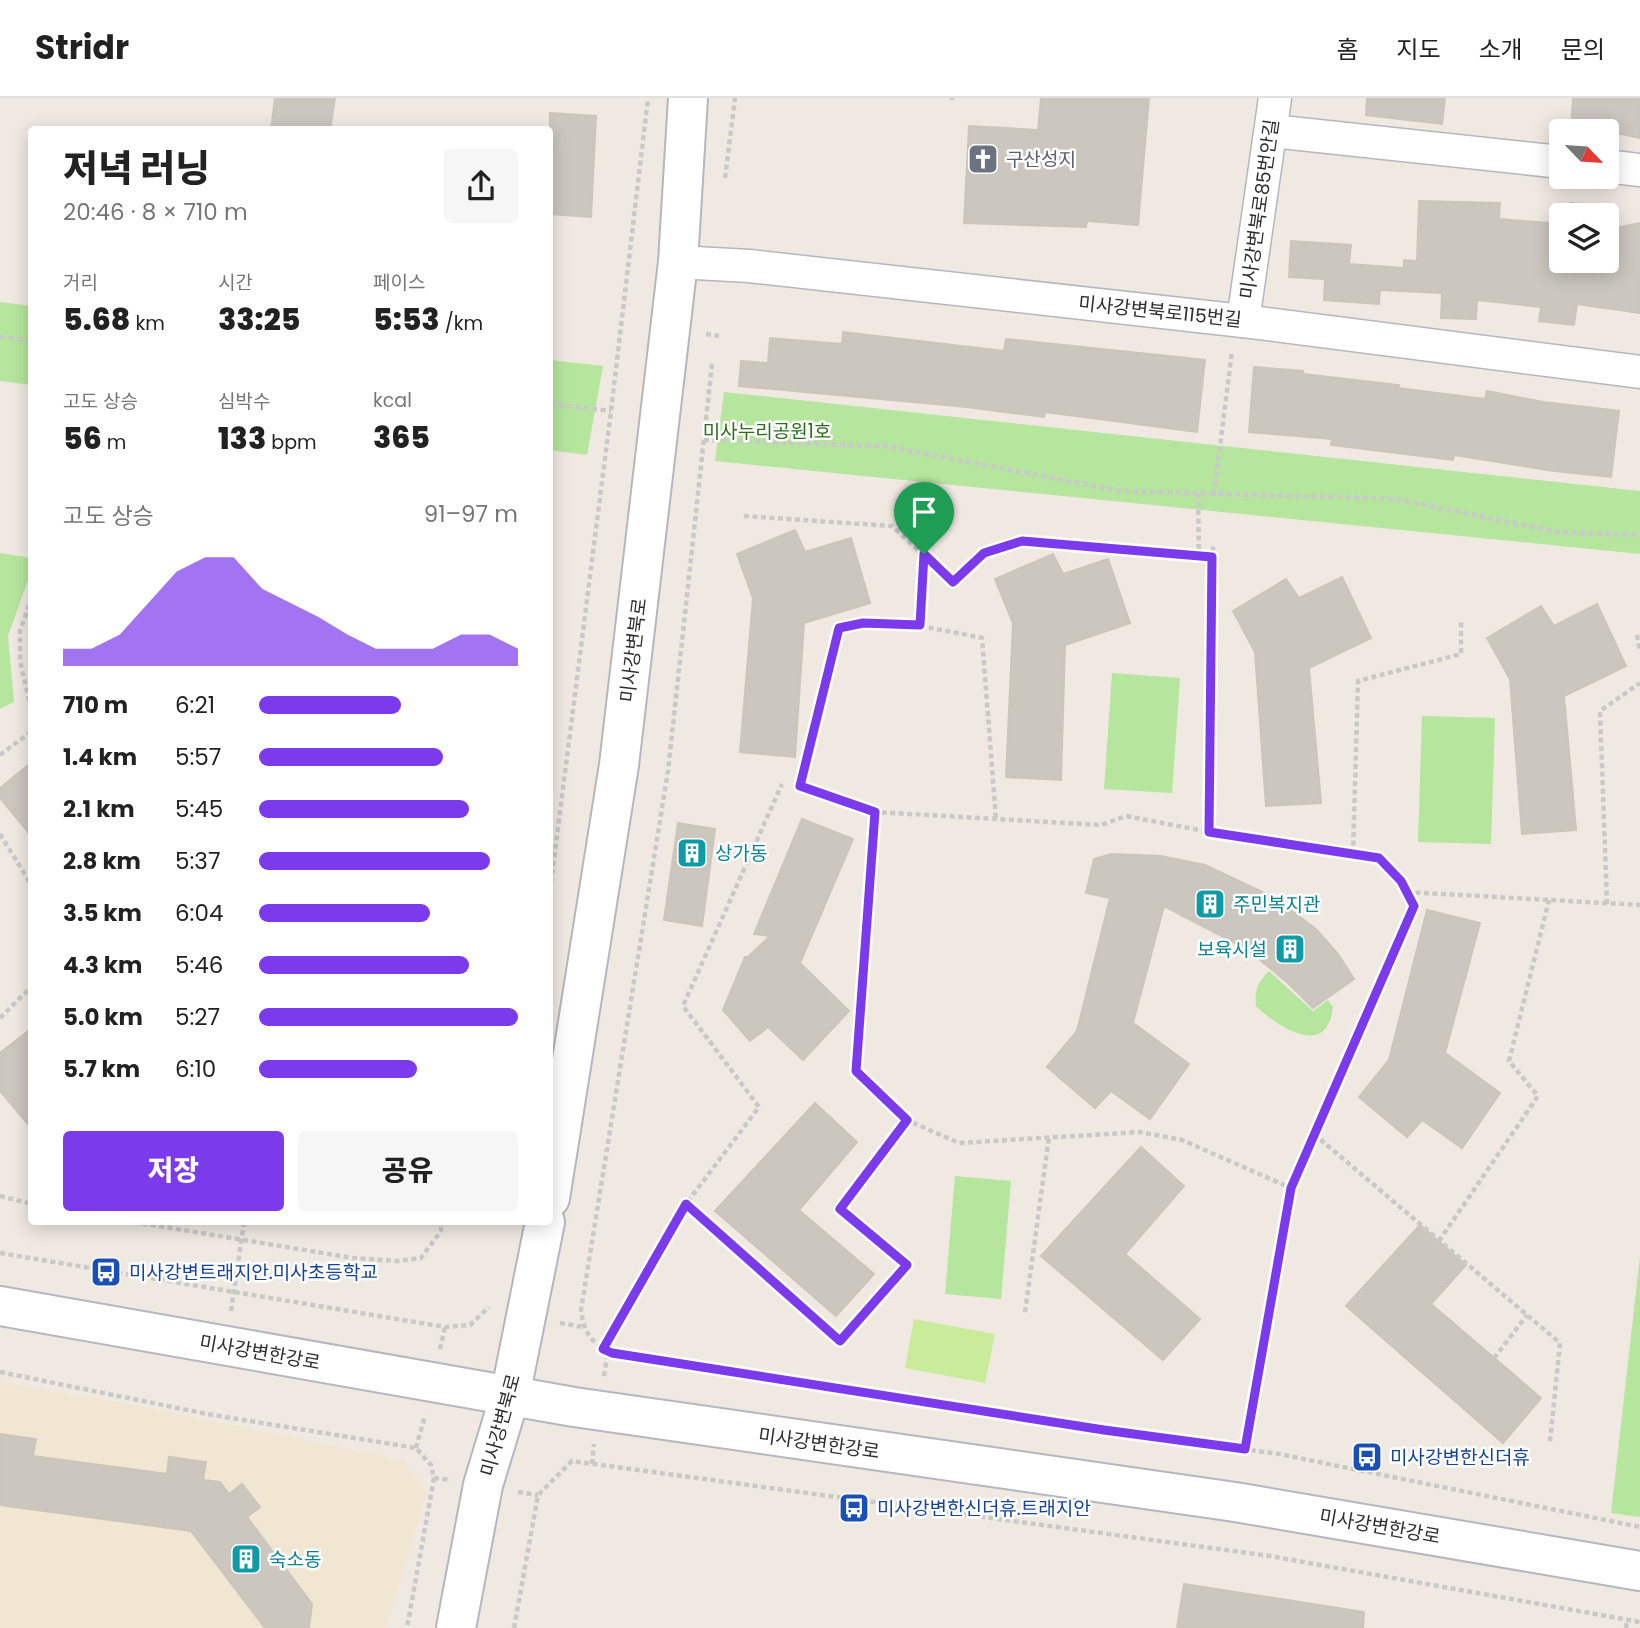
<!DOCTYPE html>
<html lang="ko">
<meta charset="utf-8">
<style>
body{margin:0;font-family:Poppins,"Noto Sans KR",sans-serif;background:#f6f6f6;color:#222;height:100vh;display:flex;flex-direction:column;font-size:26px;white-space:nowrap}
*{box-sizing:border-box;margin:0}
p{font-size:23px;color:#767676}
.icon{flex:none;width:38px;height:38px;fill:none;stroke:currentColor;stroke-width:2;stroke-linecap:round;stroke-linejoin:round}
.map{position:relative;flex:1;overflow:hidden}
.details{position:absolute;left:28px;top:28px;width:525px;height:1099px;display:flex;flex-direction:column;background:#fff;border-radius:7px;box-shadow:0 4px 18px #0003}
.details>*{flex:none}
.needle{width:46px;rotate:115deg}
.controls{position:absolute;left:1549px;top:21px;display:grid;gap:14px}
.controls a{display:grid;place-items:center;width:70px;height:70px;border-radius:7px;background:#fff;box-shadow:0 4px 18px #0003;font-size:35px}
.pin{position:absolute;display:grid;place-items:center;width:60px;height:60px;color:#fff;margin:-72px -30px;border-radius:50% 50% 50% 0;rotate:-45deg;box-shadow:0 0 7px #0007}
.pin .icon{rotate:45deg}
.round{display:grid;place-items:center;flex:none;width:74px;height:74px;border-radius:7px;background:#f6f6f6}
.summary{display:flex;align-items:center;justify-content:space-between;height:119px;padding:0 35px}
h1{font-size:38px;font-weight:800;line-height:52px}
.figures{display:grid;grid-template-columns:repeat(3,1fr);gap:10px;height:119px;padding:7px 35px}
.figures div{display:grid;align-content:center}
.figures b{font-size:30px;font-weight:800}
.figures small{font-size:19px;font-weight:400}
.figures p{font-size:19px}
.chart{height:196px;padding:14px 35px}
.chart p{display:flex;justify-content:space-between}
.chart svg{width:100%;height:126px;margin-top:7px;fill:#7c3aed;opacity:.7}
.action{display:flex;gap:14px;margin-top:auto;padding:14px 35px}
.action a{flex:1;height:80px;border-radius:7px;background:#7c3aed;color:#fff;font-size:28px;font-weight:800;line-height:80px;text-align:center}
.action a+a{background:#f6f6f6;color:#222}
ul{padding:0 35px;list-style:none;font-size:23px}
li{display:grid;grid-template-columns:112px 84px 1fr;align-items:center;height:52px}
li i{height:18px;border-radius:9px;background:#7c3aed}
header{display:flex;align-items:center;gap:42px;box-sizing:border-box;height:98px;padding:0 35px;background:#fff;border-bottom:2px solid #e0e0e0}
header strong{font-size:33px}
nav{display:flex;gap:38px;margin-inline-start:auto;font-size:24px}
.map>svg:first-child{display:block}
</style>
<header>
<strong>Stridr</strong>
<nav><a>홈</a><a>지도</a><a>소개</a><a>문의</a></nav>
</header>
<div class="map">
<svg width="1640" height="1530" viewBox="0 0 1640 1530">
<rect width="100%" height="100%" fill="#efe9e1"/>
<polygon fill="#f0e6d1" points="0,1284 139,1308 404,1363 427,1395 386,1530 0,1530"/>
<g fill="#b6e59e">
<polygon points="0,204 31,208 31,287 0,283"/>
<polygon points="550,262 603,268 587,357 550,352"/>
<polygon points="724,294 1640,393 1640,456 715,363"/>
<polygon points="0,455 31,460 32,471 8,538 14,604 0,611"/>
<polygon points="1112,575 1180,580 1172,695 1104,691"/>
<polygon points="1422,618 1495,620 1491,746 1418,744"/>
<path d="M1269,873l44,40 15,-11 5,7c-6,53 -55,20 -77,-1 -2,-14 2,-25 13,-35z"/>
<polygon points="955,1078 1011,1083 1001,1201 945,1196"/>
<polygon points="1640,1158 1640,1419 1611,1415"/>
</g>
<polygon fill="#c9ec9a" points="914,1221 995,1236 985,1285 905,1270"/>
<g fill="#cbc7bf" stroke="#cbc5ba" stroke-width="2">
<polygon points="275,0 335,0 330,32 271,32"/>
<polygon points="1041,0 1149,0 1138,127 1087,123 1086,129 964,125 969,28 1038,32"/>
<polygon points="1367,0 1445,0 1442,26 1366,17"/>
<polygon points="1573,0 1640,0 1640,40 1606,33 1571,33"/>
<polygon points="550,15 596,18 591,119 550,116"/>
<polygon points="1419,103 1500,105 1499,121 1561,126 1561,163 1606,163 1606,117 1570,117 1571,105 1617,109 1615,130 1640,125 1640,215 1577,206 1574,227 1539,223 1541,209 1477,202 1476,221 1441,220 1442,195 1380,192 1379,206 1324,202 1325,181 1289,179 1291,143 1351,147 1349,166 1404,170 1404,162 1417,163"/>
<polygon points="843,234 1004,253 1006,241 1205,262 1197,334 1045,314 1044,319 967,309 739,288 741,263 768,265 770,240 842,246"/>
<polygon points="1254,269 1303,273 1303,276 1399,287 1398,290 1485,301 1487,293 1543,304 1619,313 1611,379 1554,373 1454,357 1453,362 1331,347 1332,341 1249,334"/>
<polygon points="795,432 805,454 851,440 870,505 804,525 795,659 740,654 753,500 737,456"/>
<polygon points="1053,456 1063,476 1108,461 1130,525 1065,547 1061,682 1006,679 1013,525 995,481"/>
<polygon points="1342,479 1371,540 1309,570 1321,705 1266,708 1255,554 1233,513 1286,481 1299,500"/>
<polygon points="1597,506 1626,568 1564,598 1576,732 1522,736 1510,581 1487,540 1541,508 1554,528"/>
<polygon points="32,664 32,739 0,700 0,690"/>
<polygon points="802,721 853,741 800,865 849,913 803,962 768,929 750,943 723,912 745,859 748,859 770,838 754,836"/>
<polygon points="678,725 715,731 702,828 664,822"/>
<polygon points="1111,756 1161,758 1205,767 1273,799 1316,831 1338,856 1354,881 1313,910 1288,885 1236,842 1235,845 1164,808 1133,925 1189,966 1150,1021 1111,993 1095,1010 1047,969 1077,933 1110,800 1086,795 1094,761"/>
<polygon points="1427,812 1480,825 1445,955 1500,995 1462,1050 1422,1022 1407,1039 1359,999 1389,962"/>
<polygon points="32,930 32,1031 0,993 0,955"/>
<polygon points="815,1005 857,1044 799,1112 874,1176 836,1218 715,1113"/>
<polygon points="1141,1049 1184,1088 1125,1156 1200,1221 1163,1262 1041,1158"/>
<polygon points="1420,1127 1466,1167 1431,1206 1541,1300 1503,1345 1346,1208"/>
<polygon points="0,1336 36,1341 33,1358 167,1376 169,1359 206,1364 203,1382 220,1384 229,1396 242,1386 260,1409 247,1419 312,1506 309,1530 265,1530 191,1433 0,1407"/>
<polygon points="1184,1486 1364,1514 1363,1530 1177,1530"/>
</g>
<g fill="none" stroke-linecap="round" stroke-linejoin="round">
<g stroke="#b4b7c1" stroke-width="35">
<g id="street">
<polyline points="1272,33 1561,64"/>
<polyline points="1606,68 1640,72"/>
<polyline points="678,164 749,168 1243,223 1640,274"/>
<polyline points="1243,223 1275,0"/>
</g>
</g>
<g stroke="#b4b7c1" stroke-width="42">
<g id="secondary">
<polyline points="550,1100 619,667 678,164 688,0"/>
<polyline points="0,1208 574,1309 1235,1404 1640,1473"/>
<polyline points="456,1530 483,1387 510,1298 545,1124"/>
</g>
</g>
<g stroke="#c9c9c9" stroke-width="4.5" stroke-dasharray="5 3.5" stroke-linecap="butt">
<polyline points="952,2 952,0"/>
<polyline points="725,80 735,0"/>
<polyline points="706,236 719,238"/>
<polyline points="0,239 32,243"/>
<path d="M712,266l-44,407 -87,539c3,23 10,33 31,43l492,77 175,24 361,73"/>
<polyline points="550,306 611,313"/>
<polyline points="704,342 885,348 1120,393 1396,401 1557,434 1640,437"/>
<polyline points="1198,395 1199,457"/>
<polyline points="1214,396 1232,253"/>
<polyline points="744,418 892,428 953,484 984,455 1022,443 1212,459"/>
<polyline points="32,499 20,533 20,563 32,615"/>
<polyline points="920,527 924,457"/>
<polyline points="1637,537 1640,554"/>
<polyline points="0,657 32,633"/>
<path d="M875,714l-75,-26 40,-158c48,-10 94,0 142,10l14,181"/>
<polyline points="1209,734 1213,448"/>
<polyline points="0,736 32,788"/>
<polyline points="1353,756 1358,583 1461,556 1461,523"/>
<polyline points="550,793 611,313 648,0"/>
<polyline points="1407,794 1640,807"/>
<polyline points="1607,806 1600,613 1640,585"/>
<polyline points="0,920 32,888"/>
<polyline points="1314,1036 1560,1245 1550,1344"/>
<polyline points="0,1098 32,1106"/>
<polyline points="686,1106 840,1243 907,1167 840,1111 907,1022"/>
<polyline points="134,1124 353,1160 397,1163 421,1160 441,1133 441,1124"/>
<polyline points="1439,1143 1538,998 1509,963 1549,802"/>
<polyline points="0,1155 445,1229 470,1227 489,1209"/>
<polyline points="231,1213 244,1124"/>
<polyline points="1025,1214 1049,1039"/>
<polyline points="560,1225 583,1229"/>
<polyline points="440,1251 445,1229"/>
<polyline points="603,1251 686,1106 759,1009 683,908 782,686"/>
<polyline points="1494,1260 1527,1217"/>
<polyline points="0,1274 207,1316 416,1350 431,1367 434,1380 407,1530"/>
<polyline points="604,1278 608,1253"/>
<polyline points="416,1350 425,1317"/>
<polyline points="1245,1351 1291,1090 1414,808 1401,783 1379,760 1241,740 1126,718 1101,727 875,714 856,973 907,1022 959,1045 1140,1034 1182,1042 1291,1090"/>
<polyline points="592,1366 594,1346"/>
<polyline points="434,1380 451,1382"/>
<polyline points="518,1394 538,1397"/>
<polyline points="514,1530 538,1397 572,1363 1270,1458 1640,1524"/>
<polyline points="1626,1530 1627,1522"/>
</g>
<use href="#street" stroke="#fff" stroke-width="32"/>
<use href="#secondary" stroke="#fff" stroke-width="38"/>
</g>
<g fill="none" stroke-linecap="round" stroke-linejoin="round">
<g stroke="#fff" stroke-width="14">
<polygon id="route" points="1022,443 1212,459 1209,734 1379,760 1401,783 1414,808 1291,1090 1245,1351 1104,1332 612,1255 603,1251 686,1106 840,1243 907,1167 840,1111 907,1022 856,973 875,714 800,688 839,530 863,525 920,527 924,456 953,484 984,455"/>
</g>
<use href="#route" stroke="#7c3aed" stroke-width="9"/>
</g>
<defs>
<g id="church-square" transform="scale(1.575)"><rect x="-9" y="-9" width="18" height="18" rx="4" fill="#6b7280" stroke="#fff"/><path d="M-1.2-6h2.4v3.5h3.3v2.4h-3.3V6h-2.4V-.1h-3.3v-2.4h3.3Z" fill="#fff"/></g>
<g id="building-square" transform="scale(1.575)"><rect x="-9" y="-9" width="18" height="18" rx="4" fill="#0f9aa8" stroke="#fff"/><path d="M-4-6H4V6H1V3H-1V6H-4ZM-2.5-4.3h1.7v1.8h-1.7ZM.8-4.3h1.7v1.8H.8ZM-2.5-1h1.7V.8h-1.7ZM.8-1h1.7V.8H.8Z" fill="#fff"/></g>
<g id="bus-square" transform="scale(1.575)"><rect x="-9" y="-9" width="18" height="18" rx="4" fill="#1a4fb4" stroke="#fff"/><path d="M-5-6H5V4H4V6H2V4H-2V6H-4V4H-5ZM-3.5-4V0h7V-4ZM-3.5 1.2v1.5H-2V1.2ZM2 1.2v1.5H3.5V1.2Z" fill="#fff"/></g>
</defs>
<g fill-rule="evenodd">
<use href="#church-square" x="983" y="61"/>
<use href="#building-square" x="692" y="755"/>
<use href="#building-square" x="1210" y="806"/>
<use href="#building-square" x="1290" y="851"/>
<use href="#bus-square" x="106" y="1174"/>
<use href="#bus-square" x="1367" y="1359"/>
<use href="#bus-square" x="854" y="1410"/>
<use href="#building-square" x="246" y="1461"/>
</g>
<g text-anchor="middle" stroke-width="5" stroke-linejoin="round" paint-order="stroke">
<g font-size="19" fill="#5b616d" stroke="#fff" text-anchor="start">
<text x="1006" y="68">구산성지</text>
</g>
<g font-size="19" fill="#2e2e2e" stroke="#fff">
<text transform="translate(1259 111) rotate(-82)" y="7">미사강변북로85번안길</text>
<text transform="translate(1160 213) rotate(6)" y="7">미사강변북로115번길</text>
<text transform="translate(633 552) rotate(-83)" y="7">미사강변북로</text>
<text transform="translate(260 1254) rotate(10)" y="7">미사강변한강로</text>
<text transform="translate(500 1327) rotate(-75)" y="7">미사강변북로</text>
<text transform="translate(819 1345) rotate(8)" y="7">미사강변한강로</text>
<text transform="translate(1380 1428) rotate(10)" y="7">미사강변한강로</text>
</g>
<g font-size="19" fill="#2c6e1b" stroke="#fff">
<text x="767" y="340">미사누리공원1호</text>
</g>
<g font-size="19" fill="#0d838f" stroke="#fff" text-anchor="start">
<text x="715" y="762">상가동</text>
<text x="1233" y="813">주민복지관</text>
<text x="1267" y="858" text-anchor="end">보육시설</text>
<text x="269" y="1468">숙소동</text>
</g>
<g font-size="19" fill="#164399" stroke="#fff" text-anchor="start">
<text x="129" y="1181">미사강변트래지안.미사초등학교</text>
<text x="1390" y="1366">미사강변한신더휴</text>
<text x="877" y="1417">미사강변한신더휴.트래지안</text>
</g>
</g>
</svg>
<div class="controls">
<a><svg class="needle" viewBox="-14 -14 28 28"><path d="M0-13l5 13h-10z" fill="#e53935"/><path d="M0 13l5-13h-10z" fill="#767676"/></svg></a>
<a><svg class="icon" aria-label="layers" viewBox="0 0 24 24"><path d="M12 4l9 5-9 5-9-5zM3 14l9 5 9-5"/></svg></a>
</div>
<div class="pin" style="left:924px;top:456px;background:#1e9e55"><svg class="icon" aria-label="arrive" viewBox="0 0 24 24"><path d="M6 21V4h12l-3 4 3 4H6"/></svg></div>
<section class="details">
<div class="summary"><div><h1>저녁 러닝</h1><p>20:46 · 8 × 710 m</p></div><a class="round"><svg class="icon" aria-label="share" viewBox="0 0 24 24"><path d="M12 15V3M7 8l5-5 5 5M5 13v7h14v-7"/></svg></a></div>
<div class="figures">
<div><p>거리</p><b>5.68<small> km</small></b></div>
<div><p>시간</p><b>33:25</b></div>
<div><p>페이스</p><b>5:53<small> /km</small></b></div>
</div>
<div class="figures">
<div><p>고도 상승</p><b>56<small> m</small></b></div>
<div><p>심박수</p><b>133<small> bpm</small></b></div>
<div><p>kcal</p><b>365</b></div>
</div>
<div class="chart"><p><span>고도 상승</span>91–97 m</p>
<svg viewBox="0 0 160 44" preserveAspectRatio="none"><path d="M0 44V38L10 38L20 33L30 22L40 11L50 6L60 6L70 17L80 22L90 27L100 33L110 38L120 38L130 38L140 33L150 33L160 38V44z"/></svg>
</div>
<ul>
<li><b>710 m</b>6:21<i style="width:55%"></i></li>
<li><b>1.4 km</b>5:57<i style="width:71%"></i></li>
<li><b>2.1 km</b>5:45<i style="width:81%"></i></li>
<li><b>2.8 km</b>5:37<i style="width:89%"></i></li>
<li><b>3.5 km</b>6:04<i style="width:66%"></i></li>
<li><b>4.3 km</b>5:46<i style="width:81%"></i></li>
<li><b>5.0 km</b>5:27<i style="width:100%"></i></li>
<li><b>5.7 km</b>6:10<i style="width:61%"></i></li>
</ul>
<div class="action"><a>저장</a><a>공유</a></div>
</section>
</div>
